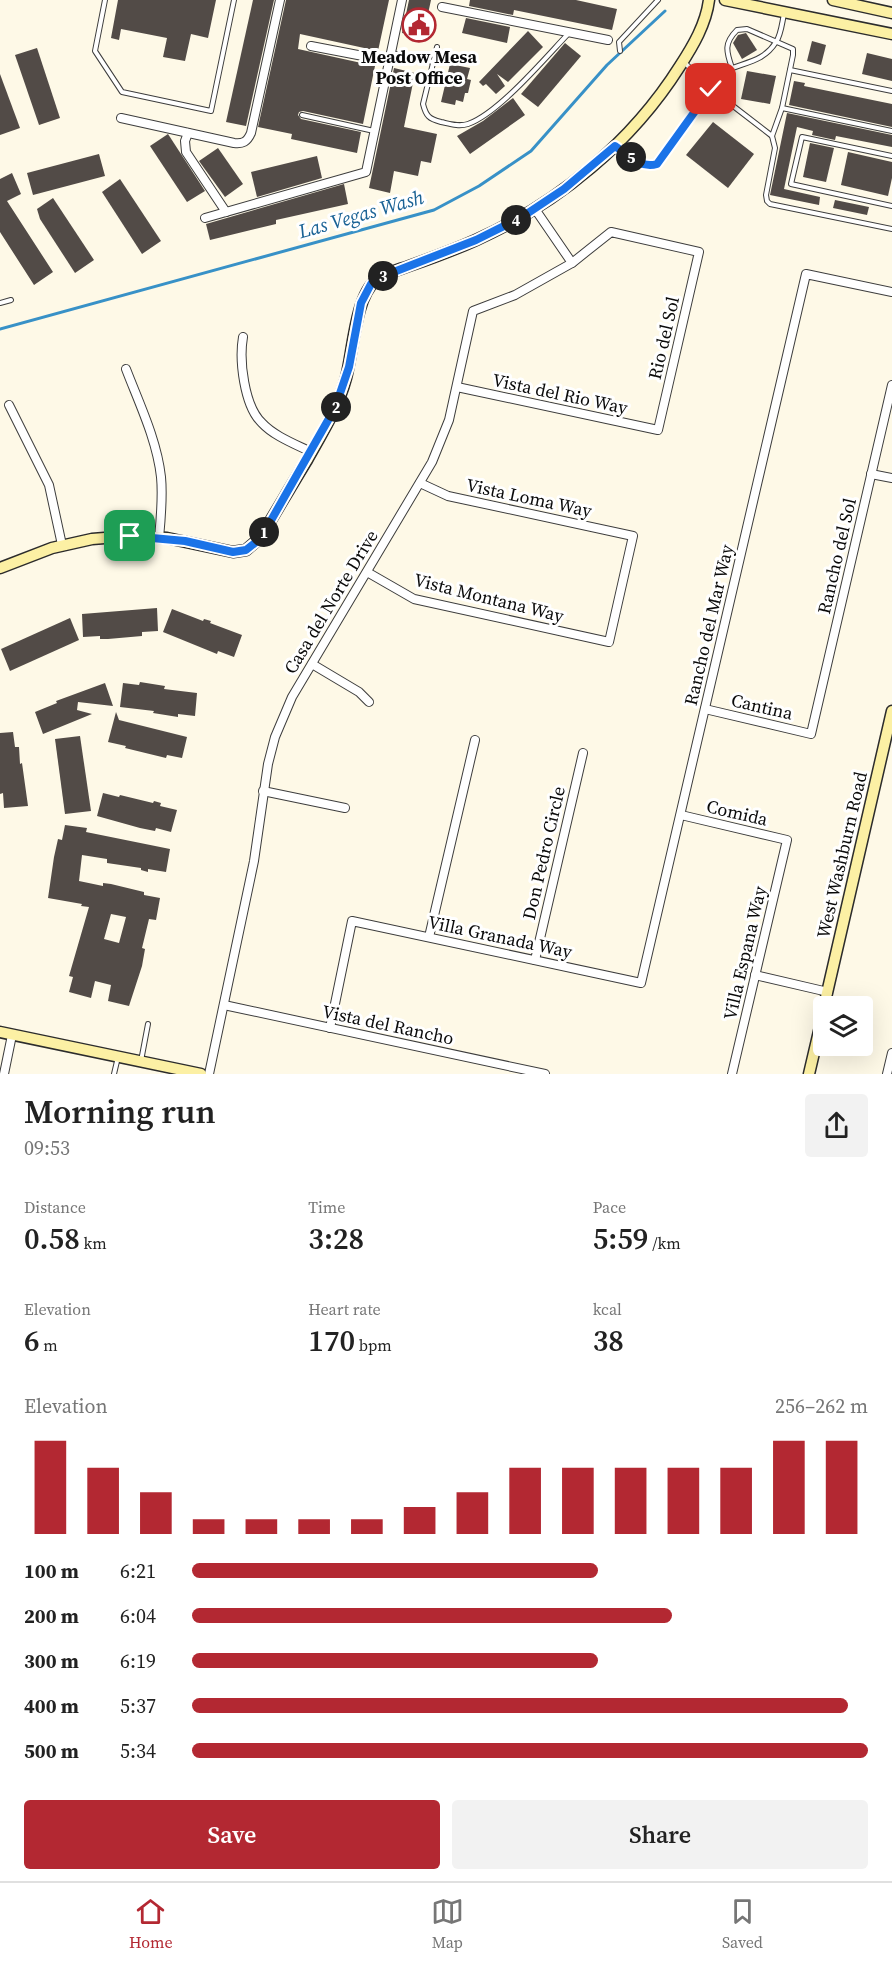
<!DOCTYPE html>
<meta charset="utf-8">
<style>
body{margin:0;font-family:"Source Serif 4",serif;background:#f2f2f2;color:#222;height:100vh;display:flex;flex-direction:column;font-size:22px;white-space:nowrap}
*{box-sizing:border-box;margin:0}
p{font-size:20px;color:#767676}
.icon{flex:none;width:33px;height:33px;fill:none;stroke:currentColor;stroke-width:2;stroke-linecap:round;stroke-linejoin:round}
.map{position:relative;height:1074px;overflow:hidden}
.panel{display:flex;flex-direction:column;background:#fff;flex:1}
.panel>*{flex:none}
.tools{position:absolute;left:813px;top:996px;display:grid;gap:12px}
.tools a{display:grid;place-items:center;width:60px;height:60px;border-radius:6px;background:#fff;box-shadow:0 6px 24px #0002;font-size:30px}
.pin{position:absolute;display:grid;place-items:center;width:51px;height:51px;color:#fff;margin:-26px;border-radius:12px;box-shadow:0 3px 9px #0006}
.km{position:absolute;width:30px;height:30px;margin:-15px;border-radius:50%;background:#222;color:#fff;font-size:16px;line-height:30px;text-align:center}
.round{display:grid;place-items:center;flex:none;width:63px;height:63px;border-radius:6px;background:#f2f2f2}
.head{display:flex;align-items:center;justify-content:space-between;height:102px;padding:0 24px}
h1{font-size:33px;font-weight:600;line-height:45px}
.metrics{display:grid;grid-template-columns:repeat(3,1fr);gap:9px;height:102px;padding:6px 24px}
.metrics div{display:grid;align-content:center}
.metrics b{font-size:30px;font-weight:600}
.metrics small{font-size:16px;font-weight:400}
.metrics p{font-size:16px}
.chart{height:168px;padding:12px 24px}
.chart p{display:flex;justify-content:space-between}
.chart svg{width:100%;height:108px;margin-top:6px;stroke:#b32832;stroke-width:6}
.primary-button{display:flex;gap:12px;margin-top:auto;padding:12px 24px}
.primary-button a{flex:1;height:69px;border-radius:6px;background:#b32832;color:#fff;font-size:24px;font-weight:600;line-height:69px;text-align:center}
.primary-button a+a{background:#f2f2f2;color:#222}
ul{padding:0 24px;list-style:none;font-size:20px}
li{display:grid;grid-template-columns:96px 72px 1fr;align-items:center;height:45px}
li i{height:15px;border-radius:8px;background:#b32832}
.tab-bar{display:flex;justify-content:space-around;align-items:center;height:84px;border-top:2px solid #e0e0e0;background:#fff;font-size:16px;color:#767676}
.tab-bar a{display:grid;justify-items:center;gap:3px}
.tab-bar .on{color:#b32832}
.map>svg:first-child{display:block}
</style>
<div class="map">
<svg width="892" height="1074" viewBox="0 0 892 1074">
<rect width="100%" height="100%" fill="#fef9e7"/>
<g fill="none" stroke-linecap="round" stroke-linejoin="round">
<polyline stroke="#3891c7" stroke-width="3" points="0,329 434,210 479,186 531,151 607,65 665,11"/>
</g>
<g fill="#524b47" fill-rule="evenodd">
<polygon points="118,0 216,0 208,38 191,34 185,61 163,57 167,38 121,29 119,40 111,38"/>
<polygon points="253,0 274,0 246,126 226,122"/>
<polygon points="286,0 389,0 378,51 300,34 298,49 375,66 363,124 303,111 299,112 298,115 301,119 361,132 357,153 291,139 292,134 258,127"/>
<polygon points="409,0 431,0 423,37 402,33"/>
<polygon points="470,0 576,0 617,9 612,30 514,10 513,15 469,6"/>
<polygon points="466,18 510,27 507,43 462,33"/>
<polygon points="528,31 543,47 508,82 497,74 505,86 496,94 486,84 483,86 479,82"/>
<polygon points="746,33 757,50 742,59 733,43 738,35"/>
<polygon points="812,41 826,45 821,65 807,61"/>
<polygon points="565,43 581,56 538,107 521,94"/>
<polygon points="37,48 60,118 39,125 15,55"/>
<polygon points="867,53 892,59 892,81 862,74"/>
<polygon points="450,64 470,68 467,79 471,80 468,93 465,93 463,102 456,100 455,105 441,102"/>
<polygon points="394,68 415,73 404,127 437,134 431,163 421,161 418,176 394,171 390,193 369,188"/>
<polygon points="747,71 776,76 770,104 741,99"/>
<polygon points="0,74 20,128 0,135"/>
<polygon points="794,81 805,83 804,86 892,104 892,127 789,105"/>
<polygon points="513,98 525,115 470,154 457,136 483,121"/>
<polygon points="787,113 892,135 892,147 836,136 835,140 812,135 813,131 797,127 784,189 820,197 819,205 770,195"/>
<polygon points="713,122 754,154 728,188 686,155"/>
<polygon points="168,134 205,191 187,202 150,146"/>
<polygon points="810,143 834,148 826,182 803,177"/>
<polygon points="218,148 243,184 225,197 199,161"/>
<polygon points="848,152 892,162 892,178 888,196 841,185"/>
<polygon points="99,154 105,176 33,195 27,173"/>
<polygon points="317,156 322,178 257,197 251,172"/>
<polygon points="12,173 21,194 7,201 53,272 34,285 0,232 0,179"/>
<polygon points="120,179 161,241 142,254 102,192"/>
<polygon points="344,184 348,204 276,220 276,224 210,240 206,224"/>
<polygon points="53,198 94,260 75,273 40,219 37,209"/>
<polygon points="835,200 869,207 867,215 833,208"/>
<polygon points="157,608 158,631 142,632 142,636 108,639 100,639 100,636 83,637 82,614"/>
<polygon points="172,609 203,621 204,619 211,621 210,623 242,635 234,657 218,651 217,654 163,632"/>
<polygon points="70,618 79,640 10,671 1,649"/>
<polygon points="140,682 165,686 164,689 197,693 195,716 178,714 178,717 153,713 154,711 120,707 123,683 139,685"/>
<polygon points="105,683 113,706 78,702 77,710 92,714 43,734 35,712 57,703 56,701"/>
<polygon points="116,712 119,720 187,737 182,758 167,755 166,758 125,748 126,746 108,742"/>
<polygon points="13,732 15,747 19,747 20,764 22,763 28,806 4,808 3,793 0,794 0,733"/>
<polygon points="80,736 91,811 65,814 55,739"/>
<polygon points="103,793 119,797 120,795 153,803 154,801 161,803 160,806 177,810 171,832 156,828 155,831 140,828 97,816"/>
<path d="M65,825l22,3 -1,4 84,17 -4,23 -18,-3v3l-7,-2v-2l-34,-5v-4l-25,-4 -3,26 24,5v-3l8,1 33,8v3l16,3 -4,22 -7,-1 -7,29 3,1 -3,17 -13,40 -21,-5 3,-16 -16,-4 -4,17 -22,-6 4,-15 -4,-1 20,-69 -8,-1 1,-2 -34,-6 6,-41 4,-18 4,1zM111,914l15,3 -7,26 -15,-4z"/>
</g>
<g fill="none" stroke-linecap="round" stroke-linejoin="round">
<g stroke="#3d3d3d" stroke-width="6">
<g id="lane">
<polyline points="105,0 95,51 122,92 211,111 234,0"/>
<path d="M437,47l-14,57c3,12 6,15 18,18 9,2 18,5 27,2 31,-11 77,-66 101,-91"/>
<polyline points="620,51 619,42 658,0"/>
<polyline points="391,53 433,62"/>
<polyline points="684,62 711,89 772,136 775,148 766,195 767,201 770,204 892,229"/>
<path d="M732,68c-6,-17 -8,-25 5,-38l10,-1 46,20v6l-11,53 -10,28"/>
<polyline points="790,70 892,91"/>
<polyline points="782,108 892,131"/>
<polyline points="302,115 374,131"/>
<path d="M616,146c12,10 25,23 41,18l66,-92c20,-10 40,-9 53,-30 5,-7 6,-19 8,-28"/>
<polyline points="892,156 802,137 791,184 892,206"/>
<polyline points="0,303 11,300"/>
<polyline points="141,1061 148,1024"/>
<polyline points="114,1074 118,1057"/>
</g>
</g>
<g stroke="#3d3d3d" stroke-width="10">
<g id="street">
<polyline points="442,7 608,40"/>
<polyline points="311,46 389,61"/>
<path d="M121,118l113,25c9,1 13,-1 17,-10l29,-133"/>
<polyline points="188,133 185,141 186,152 226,212"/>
<polyline points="535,209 572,263"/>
<polyline points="205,218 366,172 402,0"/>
<path d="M243,337c-4,23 1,69 19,86 12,13 33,21 49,29"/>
<path d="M126,369c13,34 31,71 35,108 2,20 0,40 -2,61"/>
<polyline points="9,405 49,485 62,545"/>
<polyline points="871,474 892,478"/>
<polyline points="367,572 414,599 609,642 633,536 448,496 420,483"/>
<polyline points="312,664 359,692 369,702"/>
<polyline points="705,709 811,734 892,385"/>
<polyline points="263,791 345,808"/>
<polyline points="681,815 787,840 732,1074"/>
<polyline points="429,937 475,740"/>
<polyline points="535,960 583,753"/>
<polyline points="755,975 828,992"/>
<polyline points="224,1005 545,1074"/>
<polyline points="330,1028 352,921 641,983 806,274 892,292"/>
<polyline points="4,1074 12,1035"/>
<polyline points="209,1074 254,861 268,764 275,737 292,697 432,462 449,420 473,311 515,295 572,263 611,232 699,252 658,430 457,387"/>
<polyline points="887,1074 892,1053"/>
</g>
</g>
<g stroke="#2c2c2c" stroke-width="13">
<g id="secondary">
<polyline points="725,0 892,34"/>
<polyline points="833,0 892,13"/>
<path d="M0,568l52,-20 40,-9 38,-3 37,2 66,14 13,-2 14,-12c16,-26 31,-52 47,-78 15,-27 31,-52 39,-82 7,-26 9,-81 30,-98 9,-7 22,-10 33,-14 23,-8 45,-16 67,-26 83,-37 156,-98 204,-174 13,-20 26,-42 29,-66"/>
<polyline points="824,1006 892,711"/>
<polyline points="0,1032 201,1074"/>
<polyline points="809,1074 824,1010"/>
</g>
</g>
<use href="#lane" stroke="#fff" stroke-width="4"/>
<use href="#street" stroke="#fff" stroke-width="8"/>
<use href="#secondary" stroke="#fcf0a4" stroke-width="10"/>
</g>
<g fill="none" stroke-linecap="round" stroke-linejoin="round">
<g stroke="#fff" stroke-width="12">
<path id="route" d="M130,536l55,5 48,11 13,-2 15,-12 74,-130 14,-41 12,-64 10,-19 15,-9 90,-35 46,-23 42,-28 51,-43c13,9 25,23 42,18l54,-75"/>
</g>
<use href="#route" stroke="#1a73e8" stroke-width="8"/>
</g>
<defs>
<g id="civic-ring" transform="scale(1.725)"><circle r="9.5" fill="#fff" stroke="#b32832" stroke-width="1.5"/><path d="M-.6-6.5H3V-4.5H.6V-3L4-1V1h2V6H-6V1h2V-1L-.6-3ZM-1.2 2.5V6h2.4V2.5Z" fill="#b32832"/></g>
</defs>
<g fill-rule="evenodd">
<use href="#civic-ring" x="419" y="25"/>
</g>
<g text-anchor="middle" stroke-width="6" stroke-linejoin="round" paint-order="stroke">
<g font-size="18" font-weight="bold" fill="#0a0a0a" stroke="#fff">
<text x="419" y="63">Meadow Mesa<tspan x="419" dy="21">Post Office</tspan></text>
</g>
<g font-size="18" fill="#0a0a0a" stroke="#fff">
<text transform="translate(664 338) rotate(-77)" y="6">Rio del Sol</text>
<text transform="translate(560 394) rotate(12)" y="6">Vista del Rio Way</text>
<text transform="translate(529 498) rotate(12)" y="6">Vista Loma Way</text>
<text transform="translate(837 556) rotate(-77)" y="6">Rancho del Sol</text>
<text transform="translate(489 598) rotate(14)" y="6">Vista Montana Way</text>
<text transform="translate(331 602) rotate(-59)" y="6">Casa del Norte Drive</text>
<text transform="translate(709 625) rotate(-77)" y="6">Rancho del Mar Way</text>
<text transform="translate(762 707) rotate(13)" y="6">Cantina</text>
<text transform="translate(737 813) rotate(13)" y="6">Comida</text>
<text transform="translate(544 853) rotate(-77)" y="6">Don Pedro Circle</text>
<text transform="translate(842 855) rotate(-77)" y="6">West Washburn Road</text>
<text transform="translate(500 937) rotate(12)" y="6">Villa Granada Way</text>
<text transform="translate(745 953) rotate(-77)" y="6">Villa Espana Way</text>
<text transform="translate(388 1025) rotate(12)" y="6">Vista del Rancho</text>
</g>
<g font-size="20" font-style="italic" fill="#1a6295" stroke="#fff">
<text transform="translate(361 214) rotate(-16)" y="7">Las Vegas Wash</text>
</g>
</g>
</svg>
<div class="tools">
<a><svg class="icon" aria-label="layers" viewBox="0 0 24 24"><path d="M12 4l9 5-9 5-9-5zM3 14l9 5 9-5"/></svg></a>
</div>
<div class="pin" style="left:130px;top:536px;background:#1e9e55"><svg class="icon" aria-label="arrive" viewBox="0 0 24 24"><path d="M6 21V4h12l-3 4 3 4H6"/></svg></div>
<div class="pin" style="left:711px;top:89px;background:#d93025"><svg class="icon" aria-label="check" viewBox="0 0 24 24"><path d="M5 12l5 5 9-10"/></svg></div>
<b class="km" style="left:264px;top:532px">1</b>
<b class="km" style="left:336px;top:407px">2</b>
<b class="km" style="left:383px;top:276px">3</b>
<b class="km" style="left:516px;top:220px">4</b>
<b class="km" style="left:631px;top:157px">5</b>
</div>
<section class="panel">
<div class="head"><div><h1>Morning run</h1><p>09:53</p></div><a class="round"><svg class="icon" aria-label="share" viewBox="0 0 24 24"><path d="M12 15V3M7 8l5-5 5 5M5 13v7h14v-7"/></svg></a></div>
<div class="metrics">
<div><p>Distance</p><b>0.58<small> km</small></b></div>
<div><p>Time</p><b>3:28</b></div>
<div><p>Pace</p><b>5:59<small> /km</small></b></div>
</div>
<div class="metrics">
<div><p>Elevation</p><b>6<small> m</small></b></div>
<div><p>Heart rate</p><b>170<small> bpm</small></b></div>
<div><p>kcal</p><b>38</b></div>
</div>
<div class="chart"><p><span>Elevation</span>256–262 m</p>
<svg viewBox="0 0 160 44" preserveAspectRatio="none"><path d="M5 44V6M15 44V17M25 44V27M35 44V38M45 44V38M55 44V38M65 44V38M75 44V33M85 44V27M95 44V17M105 44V17M115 44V17M125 44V17M135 44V17M145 44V6M155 44V6"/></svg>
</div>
<ul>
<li><b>100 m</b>6:21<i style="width:60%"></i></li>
<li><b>200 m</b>6:04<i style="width:71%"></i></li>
<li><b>300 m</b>6:19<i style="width:60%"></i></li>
<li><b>400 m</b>5:37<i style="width:97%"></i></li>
<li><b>500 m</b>5:34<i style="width:100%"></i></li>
</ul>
<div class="primary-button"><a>Save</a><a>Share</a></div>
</section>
<nav class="tab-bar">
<a class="on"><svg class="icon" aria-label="home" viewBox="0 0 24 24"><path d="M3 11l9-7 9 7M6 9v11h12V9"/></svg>Home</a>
<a><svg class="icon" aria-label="map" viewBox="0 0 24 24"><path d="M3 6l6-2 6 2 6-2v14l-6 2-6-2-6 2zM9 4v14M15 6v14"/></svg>Map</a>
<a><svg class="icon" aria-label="saved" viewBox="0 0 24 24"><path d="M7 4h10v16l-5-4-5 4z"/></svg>Saved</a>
</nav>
